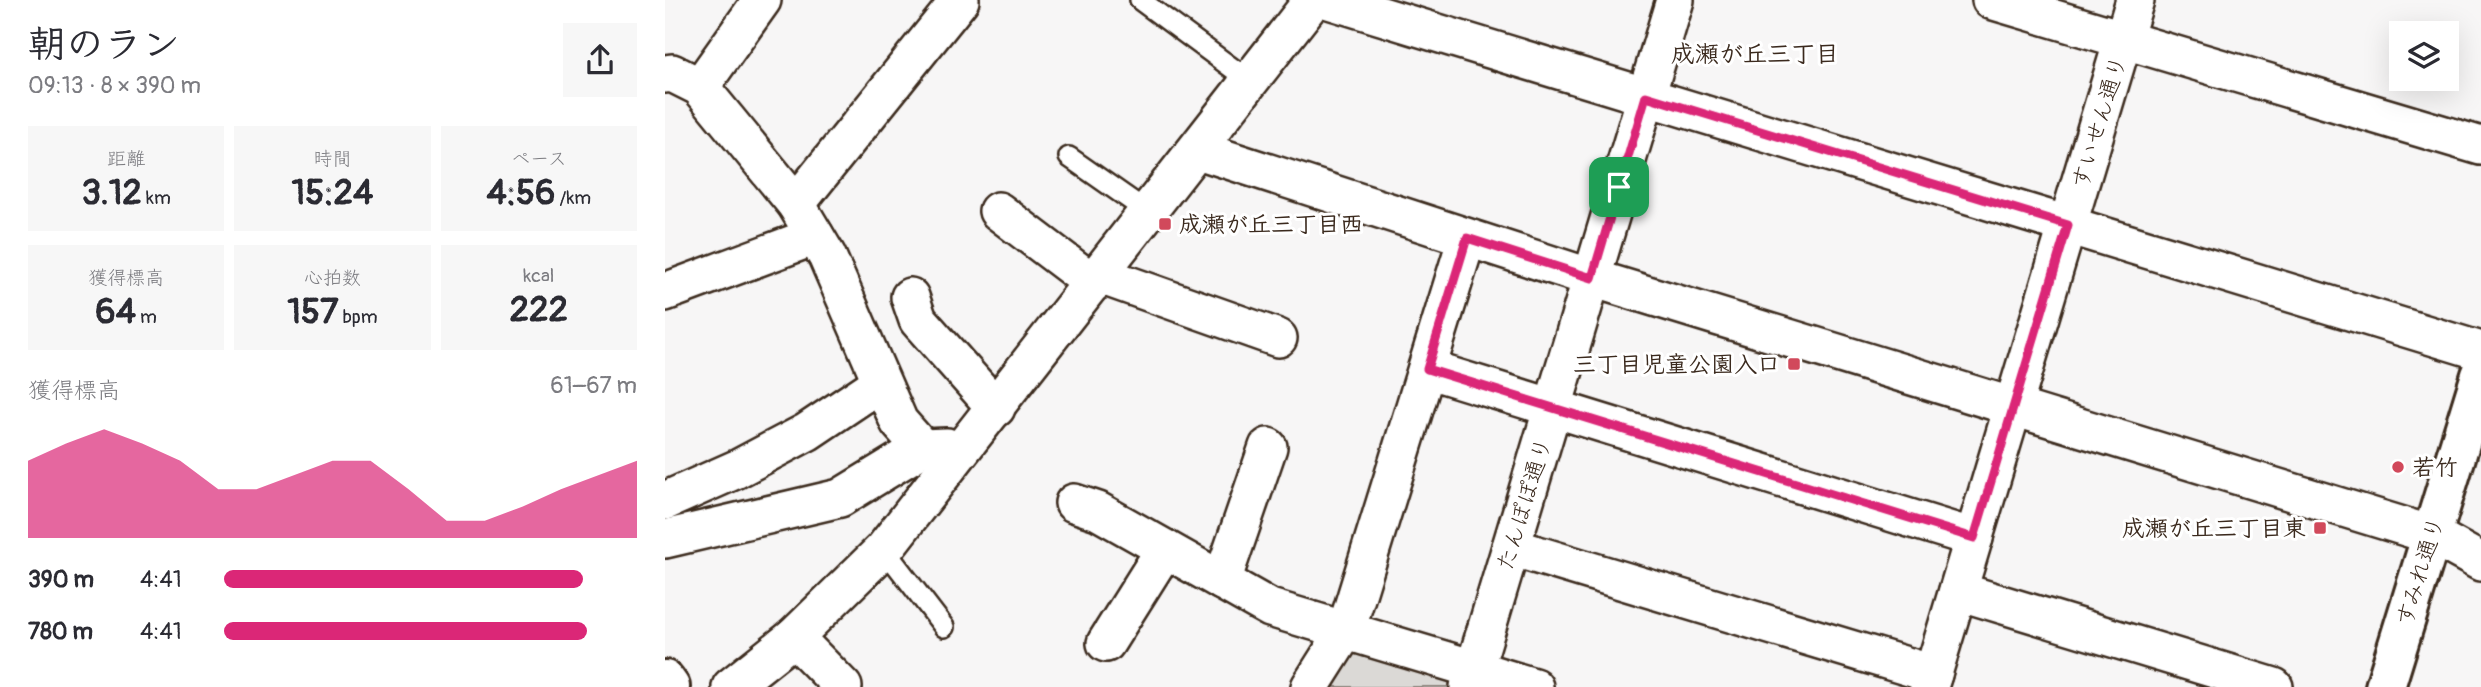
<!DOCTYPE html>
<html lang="ja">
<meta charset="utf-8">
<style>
body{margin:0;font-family:Pangolin,"Klee One",sans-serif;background:#f7f7f7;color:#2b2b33;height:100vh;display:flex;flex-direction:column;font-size:26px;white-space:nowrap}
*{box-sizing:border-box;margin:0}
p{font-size:23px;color:#7c7c81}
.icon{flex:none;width:38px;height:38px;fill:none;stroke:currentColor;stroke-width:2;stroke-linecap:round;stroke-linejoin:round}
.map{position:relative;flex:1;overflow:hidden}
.drawer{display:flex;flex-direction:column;background:#fff;width:665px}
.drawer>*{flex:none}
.buttons{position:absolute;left:1724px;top:21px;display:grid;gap:14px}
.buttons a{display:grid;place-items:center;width:70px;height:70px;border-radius:0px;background:#fff;box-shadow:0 7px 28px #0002;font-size:35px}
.pin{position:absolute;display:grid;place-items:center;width:60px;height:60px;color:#fff;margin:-30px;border-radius:14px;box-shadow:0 4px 10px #0006}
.round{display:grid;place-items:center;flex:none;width:74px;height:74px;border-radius:0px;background:#f7f7f7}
.headline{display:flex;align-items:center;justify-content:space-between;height:119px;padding:0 28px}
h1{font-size:38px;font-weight:700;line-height:52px}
.stats{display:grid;grid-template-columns:repeat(3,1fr);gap:10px;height:119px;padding:7px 28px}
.stats div{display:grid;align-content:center;border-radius:0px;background:#f7f7f7;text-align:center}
.stats b{font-size:35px;font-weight:700}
.stats small{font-size:19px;font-weight:400}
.stats p{font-size:19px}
.chart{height:196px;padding:14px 28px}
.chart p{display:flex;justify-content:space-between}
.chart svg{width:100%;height:126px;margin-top:7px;fill:#db2777;opacity:.7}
ul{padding:0 28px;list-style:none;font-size:23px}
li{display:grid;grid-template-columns:112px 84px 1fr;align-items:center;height:52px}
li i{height:18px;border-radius:9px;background:#db2777}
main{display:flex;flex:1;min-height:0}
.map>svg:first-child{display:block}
</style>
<main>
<section class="drawer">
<div class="headline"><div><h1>朝のラン</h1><p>09:13 · 8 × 390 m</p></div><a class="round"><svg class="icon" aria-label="share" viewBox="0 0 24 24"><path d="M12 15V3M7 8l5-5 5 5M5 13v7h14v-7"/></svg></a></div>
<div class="stats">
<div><p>距離</p><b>3.12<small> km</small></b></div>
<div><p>時間</p><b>15:24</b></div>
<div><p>ペース</p><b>4:56<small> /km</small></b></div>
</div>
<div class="stats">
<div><p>獲得標高</p><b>64<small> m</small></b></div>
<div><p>心拍数</p><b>157<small> bpm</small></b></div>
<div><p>kcal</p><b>222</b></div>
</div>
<div class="chart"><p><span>獲得標高</span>61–67 m</p>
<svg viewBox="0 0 160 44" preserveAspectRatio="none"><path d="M0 44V17L10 11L20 6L30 11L40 17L50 27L60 27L70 22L80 17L90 17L100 27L110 38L120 38L130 33L140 27L150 22L160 17V44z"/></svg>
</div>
<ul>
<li><b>390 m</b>4:41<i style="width:87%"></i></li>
<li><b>780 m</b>4:41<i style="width:88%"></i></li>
</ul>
</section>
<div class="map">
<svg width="1816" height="687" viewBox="0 0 1816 687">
<rect width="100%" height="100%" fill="#f7f6f6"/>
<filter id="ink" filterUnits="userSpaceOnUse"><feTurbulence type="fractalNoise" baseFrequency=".0143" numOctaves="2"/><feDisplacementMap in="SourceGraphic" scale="14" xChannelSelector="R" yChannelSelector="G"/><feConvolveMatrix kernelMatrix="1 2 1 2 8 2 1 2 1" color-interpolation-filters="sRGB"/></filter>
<g filter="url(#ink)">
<polygon fill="#dbd9d6" stroke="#8b827a" stroke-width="2" points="697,650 781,673 788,687 658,687 678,655"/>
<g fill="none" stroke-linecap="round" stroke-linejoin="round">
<g stroke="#3b2a1e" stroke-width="24">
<g id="service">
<polyline points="475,0 586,82"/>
<polyline points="404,157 484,213"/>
<polyline points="219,549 279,627"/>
</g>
</g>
<g stroke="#3b2a1e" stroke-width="42">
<g id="minor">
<polyline points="664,0 1816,351"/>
<polyline points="1326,0 1816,146"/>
<polyline points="0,74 7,73 35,87 131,204 162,256 234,422 257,448"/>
<polyline points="35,87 97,0"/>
<polyline points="533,150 927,278 1767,535 1816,562"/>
<polyline points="131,204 295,0"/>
<polyline points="333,211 428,283"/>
<polyline points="435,275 613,338"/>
<polyline points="0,292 150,236"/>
<polyline points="245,297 253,320 331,408"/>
<polyline points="762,369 1309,538"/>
<polyline points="0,501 72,469 142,432 215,383"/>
<polyline points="409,503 433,511 605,608 869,687"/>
<polyline points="0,539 175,498 257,448 282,447"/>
<polyline points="846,547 1268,674"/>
<polyline points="557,581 603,447"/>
<polyline points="1293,591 1609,687"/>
<polyline points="129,637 178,687"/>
<polyline points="441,643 500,549"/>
<polyline points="66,687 129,637 219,549 648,0"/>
<polyline points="645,687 681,630 802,238"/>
<polyline points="804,687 1010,0"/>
<polyline points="1264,687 1470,0"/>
</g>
</g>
<g stroke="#3b2a1e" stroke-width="44">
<g id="tertiary">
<polyline points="0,680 5,687"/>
<polyline points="1720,687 1816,375"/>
</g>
</g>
<use href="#service" stroke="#fff" stroke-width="19"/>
<use href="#minor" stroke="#fff" stroke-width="37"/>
<use href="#tertiary" stroke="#fff" stroke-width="38"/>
</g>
</g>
<g fill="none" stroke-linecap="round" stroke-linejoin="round" filter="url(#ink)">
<g stroke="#fff" stroke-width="14">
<polygon id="route" points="981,96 1403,225 1309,538 762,369 802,238 927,278"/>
</g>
<use href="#route" stroke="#db2777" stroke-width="9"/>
</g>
<g fill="#d1495b" stroke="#fff" stroke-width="2.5">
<rect x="493" y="217" width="14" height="14" rx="3.5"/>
<rect x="1122" y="357" width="14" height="14" rx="3.5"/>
<circle cx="1733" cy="467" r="7"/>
<rect x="1648" y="521" width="14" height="14" rx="3.5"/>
</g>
<g text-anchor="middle" stroke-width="6" stroke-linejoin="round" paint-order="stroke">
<g font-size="23" fill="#3b2a1e" stroke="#fff">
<text transform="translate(1434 122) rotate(-73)" y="8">すいせん通り</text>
<text transform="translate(859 504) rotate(-73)" y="8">たんぽぽ通り</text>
<text transform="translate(1755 571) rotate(-73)" y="8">すみれ通り</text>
</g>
<g font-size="23" font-weight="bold" fill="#3b2a1e" stroke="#fff" text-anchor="start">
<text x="514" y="232">成瀬が丘三丁目西</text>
<text x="1115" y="372" text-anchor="end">三丁目児童公園入口</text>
<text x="1747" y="475">若竹</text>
<text x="1641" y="536" text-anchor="end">成瀬が丘三丁目東</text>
</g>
<g font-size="24" font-weight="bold" fill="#3b2a1e" stroke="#fff">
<text x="1090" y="62">成瀬が丘三丁目</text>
</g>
</g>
</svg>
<div class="buttons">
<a><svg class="icon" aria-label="layers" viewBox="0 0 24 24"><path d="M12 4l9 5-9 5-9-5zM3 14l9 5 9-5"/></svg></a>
</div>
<div class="pin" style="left:954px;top:187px;background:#1e9e55"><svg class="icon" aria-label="arrive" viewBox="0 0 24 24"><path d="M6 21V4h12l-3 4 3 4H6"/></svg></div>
</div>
</main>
